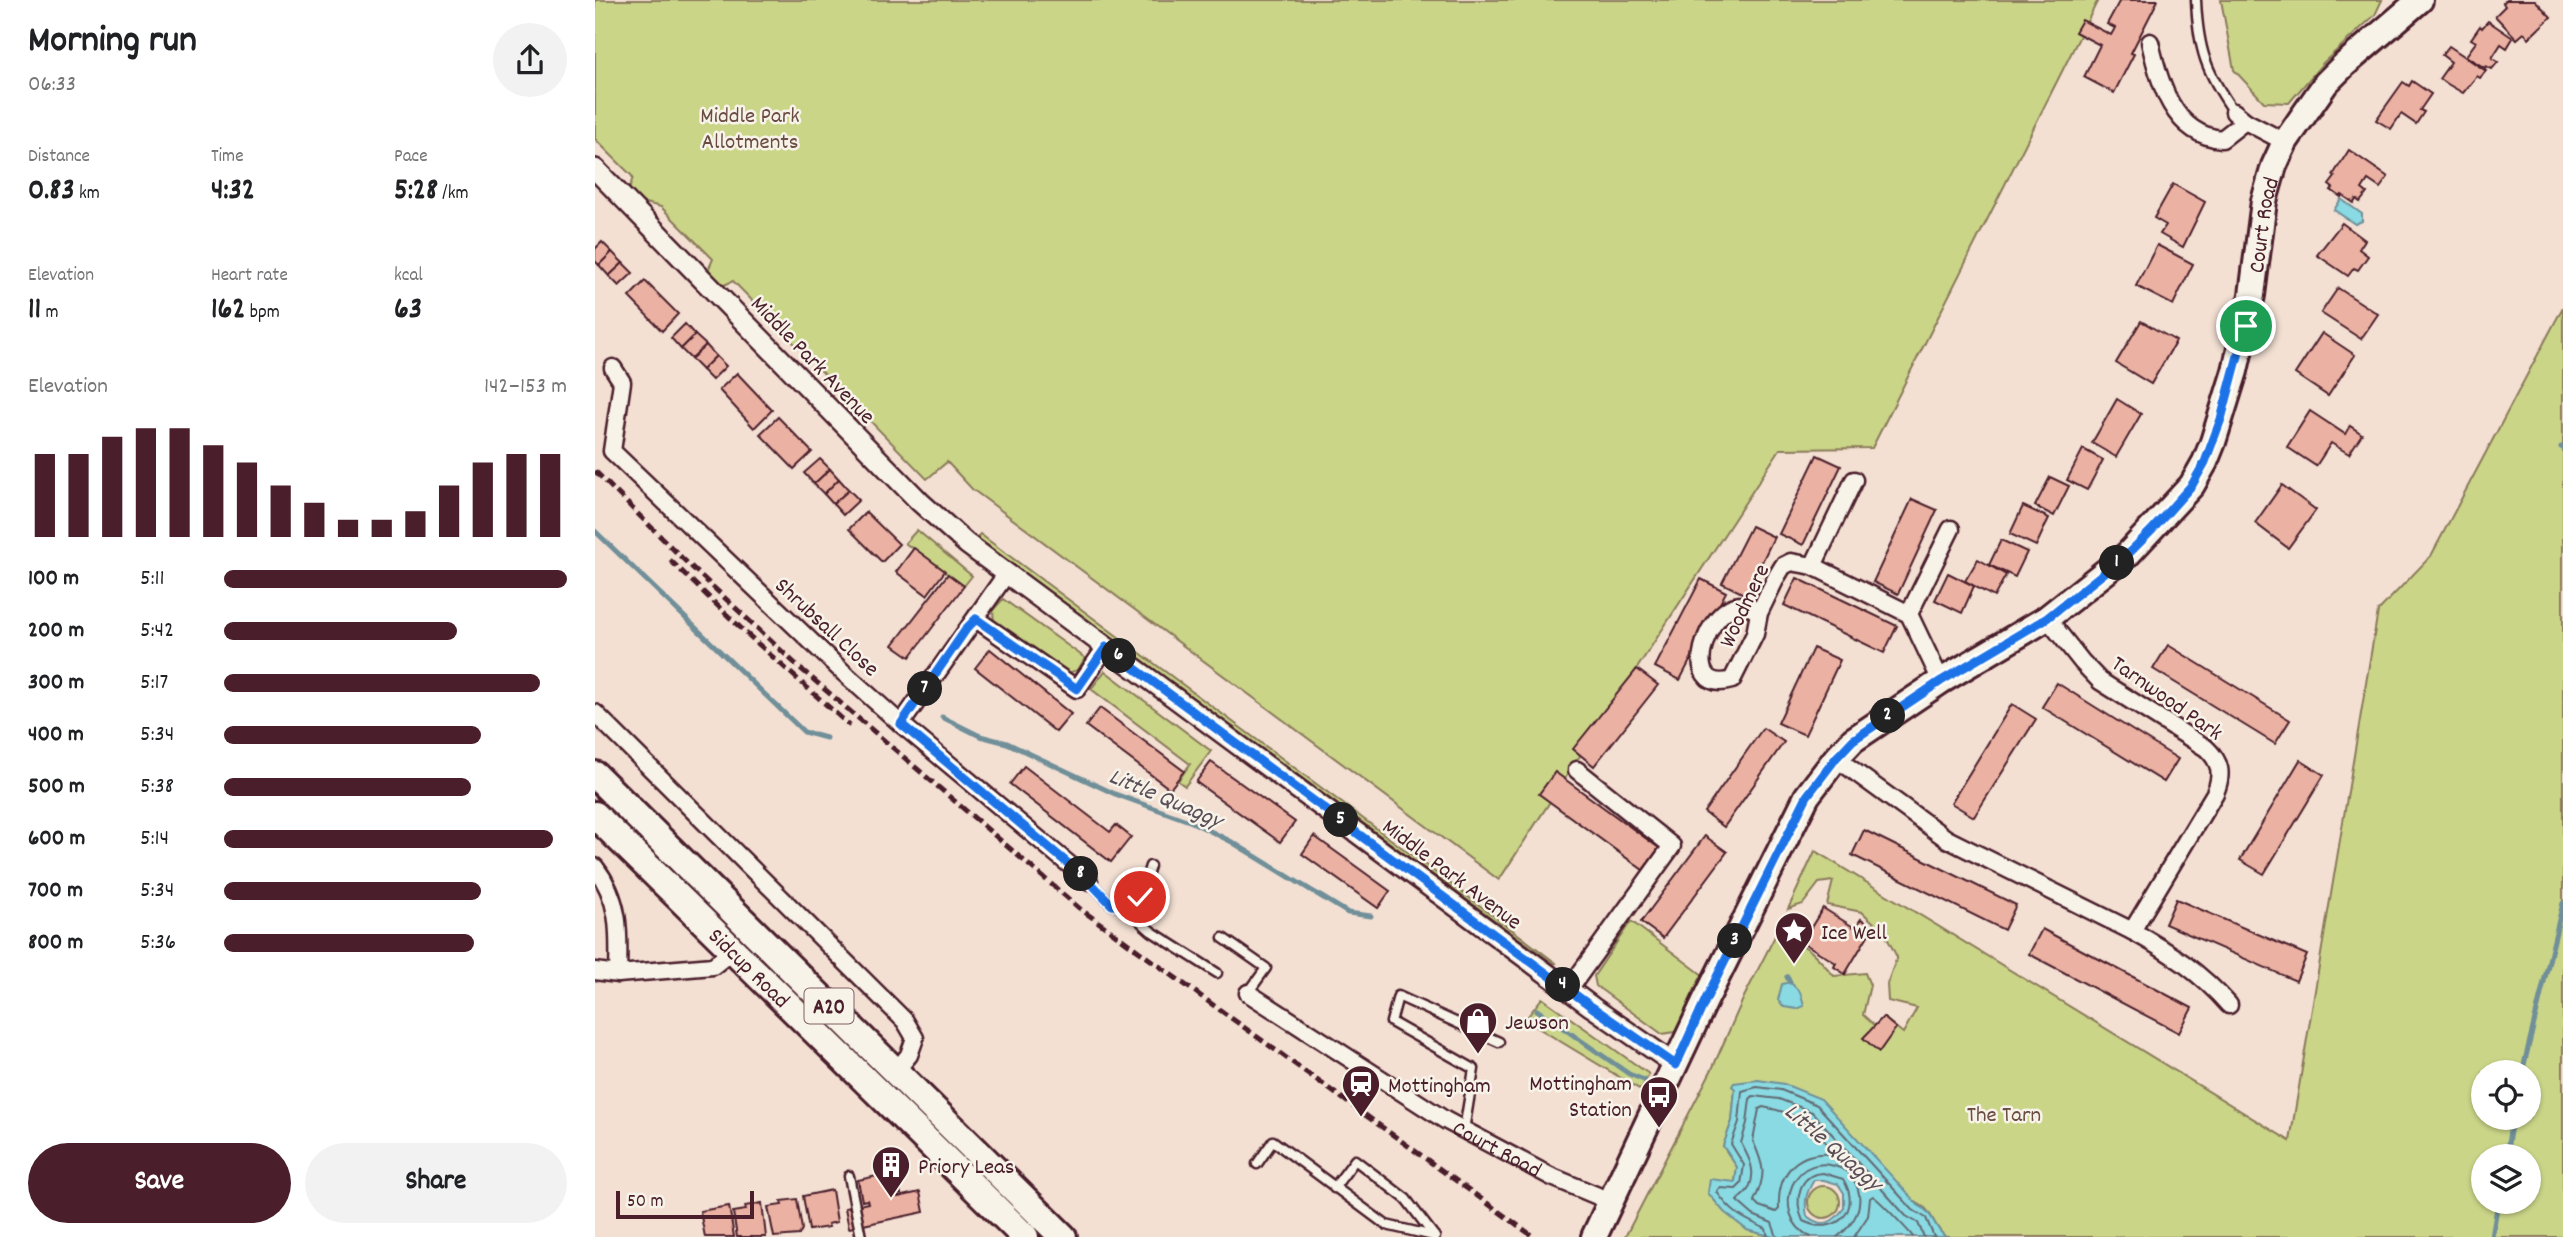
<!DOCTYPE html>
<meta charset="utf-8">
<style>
body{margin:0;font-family:Dekko,sans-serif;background:#f2f2f2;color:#202124;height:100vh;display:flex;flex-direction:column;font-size:26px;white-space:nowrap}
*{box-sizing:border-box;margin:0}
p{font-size:23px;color:#757577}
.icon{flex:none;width:38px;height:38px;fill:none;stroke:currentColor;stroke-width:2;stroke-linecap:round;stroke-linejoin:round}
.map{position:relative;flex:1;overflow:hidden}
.sheet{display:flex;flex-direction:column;background:#fff;width:595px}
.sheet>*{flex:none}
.controls{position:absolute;left:1876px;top:1060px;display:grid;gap:14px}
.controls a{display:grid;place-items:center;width:70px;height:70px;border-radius:50%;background:#fff;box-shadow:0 2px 5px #0004;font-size:35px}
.scale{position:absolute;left:21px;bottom:18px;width:138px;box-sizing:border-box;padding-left:7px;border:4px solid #4a1f2b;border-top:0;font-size:19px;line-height:24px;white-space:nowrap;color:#4a1f2b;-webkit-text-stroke:5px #f7f3e8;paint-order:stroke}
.pin{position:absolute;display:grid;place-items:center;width:60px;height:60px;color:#fff;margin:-30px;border:4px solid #fff;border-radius:50%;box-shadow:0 2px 7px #0007}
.km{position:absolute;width:35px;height:35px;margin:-18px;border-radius:50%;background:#222;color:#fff;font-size:19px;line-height:35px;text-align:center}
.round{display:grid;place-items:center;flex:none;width:74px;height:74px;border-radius:37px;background:#f2f2f2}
.head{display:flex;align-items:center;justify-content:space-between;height:119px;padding:0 28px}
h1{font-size:38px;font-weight:800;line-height:52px}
.metrics{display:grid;grid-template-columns:repeat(3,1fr);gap:10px;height:119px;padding:7px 28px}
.metrics div{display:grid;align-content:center}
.metrics b{font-size:30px;font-weight:800}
.metrics small{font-size:19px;font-weight:400}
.metrics p{font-size:19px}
.chart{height:196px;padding:14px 28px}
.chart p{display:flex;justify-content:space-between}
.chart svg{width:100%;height:126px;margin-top:7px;stroke:#4a1f2b;stroke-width:6}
.button{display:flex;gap:14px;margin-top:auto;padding:14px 28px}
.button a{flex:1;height:80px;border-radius:42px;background:#4a1f2b;color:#fff;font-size:28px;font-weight:800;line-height:80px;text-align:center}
.button a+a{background:#f2f2f2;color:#202124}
ul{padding:0 28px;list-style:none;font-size:23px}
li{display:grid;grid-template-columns:112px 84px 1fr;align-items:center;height:52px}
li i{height:18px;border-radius:9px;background:#4a1f2b}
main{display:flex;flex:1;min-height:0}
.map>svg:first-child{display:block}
</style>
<main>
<section class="sheet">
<div class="head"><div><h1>Morning run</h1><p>06:33</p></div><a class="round"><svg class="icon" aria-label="share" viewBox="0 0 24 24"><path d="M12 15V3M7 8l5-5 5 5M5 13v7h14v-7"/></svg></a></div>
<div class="metrics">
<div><p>Distance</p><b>0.83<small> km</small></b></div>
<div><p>Time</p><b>4:32</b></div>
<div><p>Pace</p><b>5:28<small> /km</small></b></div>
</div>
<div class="metrics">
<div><p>Elevation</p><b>11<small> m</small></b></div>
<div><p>Heart rate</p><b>162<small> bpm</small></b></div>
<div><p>kcal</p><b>63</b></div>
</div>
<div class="chart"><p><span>Elevation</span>142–153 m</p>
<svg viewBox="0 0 160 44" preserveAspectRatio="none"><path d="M5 44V15M15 44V15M25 44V9M35 44V6M45 44V6M55 44V12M65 44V18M75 44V26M85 44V32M95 44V38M105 44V38M115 44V35M125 44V26M135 44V18M145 44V15M155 44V15"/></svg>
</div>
<ul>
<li><b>100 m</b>5:11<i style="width:100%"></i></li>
<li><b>200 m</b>5:42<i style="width:68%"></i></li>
<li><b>300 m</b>5:17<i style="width:92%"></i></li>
<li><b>400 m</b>5:34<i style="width:75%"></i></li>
<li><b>500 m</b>5:38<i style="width:72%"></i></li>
<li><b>600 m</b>5:14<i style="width:96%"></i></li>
<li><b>700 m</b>5:34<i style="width:75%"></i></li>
<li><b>800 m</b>5:36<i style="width:73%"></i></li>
</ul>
<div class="button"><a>Save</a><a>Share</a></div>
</section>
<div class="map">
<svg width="1968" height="1237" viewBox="0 0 1968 1237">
<rect width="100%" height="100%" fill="#f3e0d3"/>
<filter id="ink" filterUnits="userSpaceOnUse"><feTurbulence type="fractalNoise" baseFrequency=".0143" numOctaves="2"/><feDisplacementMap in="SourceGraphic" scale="14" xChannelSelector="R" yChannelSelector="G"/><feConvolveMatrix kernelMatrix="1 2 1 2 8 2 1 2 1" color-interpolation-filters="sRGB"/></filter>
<g filter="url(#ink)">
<g fill="#cad588" stroke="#8a7a5a" stroke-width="2" fill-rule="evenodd">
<polygon points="0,0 1503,0 1277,448 1185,449 904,880 377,489 352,462 332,479 138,281 127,286 114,275 114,268 118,259 66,207 50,203 49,207 33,193 38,177 0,139"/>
<polygon points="1626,0 1787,0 1780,15 1728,63 1694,103 1669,102 1639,70"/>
<path d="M1968,307v930h-617c-10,-7 -12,-20 -21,-29l-190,-119 -3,32 -9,25 14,21 -2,16 12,47 27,7h-149l88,-170 31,-70 31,-61c32,6 39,17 59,40l31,-3 5,12 -7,30 12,11 8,-9 20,16 14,-25 -29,-7 -1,-17 10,-27 -13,-25 -22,-20 -35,-7 6,-24 -14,2 -16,21 -15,5 27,-58 475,290 88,-530 53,-55zM1888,1073h46v45h-46zM1888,1157h46v45h-46z"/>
<polygon points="322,530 377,576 369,586 310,543"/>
<polygon points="385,534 903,919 961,963 959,964 382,538"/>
<polygon points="408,599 490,658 483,670 469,674 399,623 398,610"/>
<polygon points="510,671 616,751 590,786 583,781 595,764 496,689"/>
<polygon points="1036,921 1109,976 1080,1032 1067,1034 1001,986 999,976"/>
<polygon points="947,998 1054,1074 1046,1090 930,1020"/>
<circle cx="1229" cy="1202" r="16"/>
</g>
<g fill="#89dae2" stroke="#708f99" stroke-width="2" fill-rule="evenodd">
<polygon points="1746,199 1767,214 1767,221 1760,224 1739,210"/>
<polygon points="1195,982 1205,992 1209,1006 1202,1009 1189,1007 1183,1000 1187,984"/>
<path d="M1163,1080l26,4 37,15 97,106c16,7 15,23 28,32h-172l-27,-7 -23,-18 -16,-19 2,-14 25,3 2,-15 -14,-21 9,-25 3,-32 -3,-3 2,-3zM1219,1180h10l14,4 6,9v15c-11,15 -21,21 -37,8 -3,-15 -1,-23 7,-36z"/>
</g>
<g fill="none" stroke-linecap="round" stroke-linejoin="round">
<g stroke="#636a74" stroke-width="2">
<path d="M1168,1107c31,5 50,18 69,43l-3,4c-34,-2 -52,21 -50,55l-3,3 -17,-6 -5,-5c13,-26 10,-35 -1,-60l6,-32z"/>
<path d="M1228,1173l20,6c20,32 -8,58 -40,42 -9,-20 -5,-47 20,-48z"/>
<path d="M1173,1237l-2,-8c-23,-11 -34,-15 -49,-37l3,-4 16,1 5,-5 3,-19 -13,-21 8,-22 3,-31 15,-4 24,3 36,15 96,105 13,8 8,19"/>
<path d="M1182,1237l-5,-14 -19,-8 -16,-14c3,-4 9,-7 12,-13 8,-17 0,-30 -8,-45l6,-20 3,-24 3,-3 26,3 33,13 94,104 12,7 6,14"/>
<path d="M1216,1237c-44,-20 -18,-97 37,-65 20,23 12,48 -11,65"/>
<path d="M1259,1237l14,-21 2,-18 3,-2c6,4 37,36 40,41"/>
</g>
<g stroke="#708f99" stroke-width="5">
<polyline points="1966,447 1968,448"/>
<polyline points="0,531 209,732 231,738"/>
<polyline points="347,717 385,736 412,743 520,794 597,822 637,842 753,913 776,916"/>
<polyline points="1192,977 1195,982"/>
<polyline points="942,1010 1034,1074 1049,1080"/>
<polyline points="1927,1073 1968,903"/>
<polyline points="1911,1157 1917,1118"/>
<polyline points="1897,1237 1903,1202"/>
</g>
</g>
<g fill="#ebb2a3" stroke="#4a1f2b" stroke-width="2">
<polygon points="1525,0 1563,0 1536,53 1539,54 1519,93 1489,77 1505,45 1480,32 1487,20 1516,35 1520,28 1512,24"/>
<polygon points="1911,0 1940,0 1956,17 1934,38 1929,33 1922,39 1900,16 1910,6 1908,3"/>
<polygon points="1893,21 1918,38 1912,48 1906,44 1897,58 1903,62 1897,69 1891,66 1890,68 1871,56 1881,42 1876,39 1885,26 1887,28"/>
<polygon points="1854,46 1891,71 1885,78 1882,76 1868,93 1844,79 1856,62 1847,55"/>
<polygon points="1817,81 1836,94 1825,110 1829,112 1821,124 1806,114 1796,129 1781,120 1808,82 1814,86"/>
<polygon points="1754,150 1793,177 1785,188 1773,180 1767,189 1772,193 1765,202 1761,199 1759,203 1747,195 1746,197 1736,190 1738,188 1734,185 1740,177 1738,175"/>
<polygon points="1578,184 1610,202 1588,247 1565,234 1571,225 1559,218"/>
<polygon points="1747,223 1770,240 1764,249 1773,256 1763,270 1759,268 1753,276 1722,255"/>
<polygon points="7,242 17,252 4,265 0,261 0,249"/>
<polygon points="1562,245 1598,264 1578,305 1541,286"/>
<polygon points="17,252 28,263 14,276 4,265"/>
<polygon points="28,263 38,273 24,286 14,276"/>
<polygon points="50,281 83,314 67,331 34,297"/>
<polygon points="1743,288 1783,314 1766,339 1726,313"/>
<polygon points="1546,321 1581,341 1556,384 1521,363"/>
<polygon points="90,324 100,335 86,349 76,338"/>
<polygon points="1727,333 1760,355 1733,396 1700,374"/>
<polygon points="100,335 111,345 96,359 86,349"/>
<polygon points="111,345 121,356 107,370 96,359"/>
<polygon points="121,356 131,366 117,380 107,370"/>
<polygon points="142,373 177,410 159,428 124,390"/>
<polygon points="1522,399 1546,414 1521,457 1497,443"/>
<polygon points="1715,411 1750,434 1755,426 1767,434 1754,454 1736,443 1721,466 1692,447"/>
<polygon points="183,417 217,452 199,469 165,434"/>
<polygon points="1488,449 1508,460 1492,490 1472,480"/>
<polygon points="1222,455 1246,466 1208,545 1184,534"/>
<polygon points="225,459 235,469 219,484 209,473"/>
<polygon points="235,469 244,479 229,494 219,484"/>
<polygon points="1455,477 1474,486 1459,516 1440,506"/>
<polygon points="244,479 254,490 238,504 229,494"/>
<polygon points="1687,485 1721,510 1693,548 1660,523"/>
<polygon points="254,490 264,500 248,515 238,504"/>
<polygon points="1317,499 1342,510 1303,594 1278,582"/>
<polygon points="1428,506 1454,518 1441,546 1415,534"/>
<polygon points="271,512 304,544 287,562 254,529"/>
<polygon points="1156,526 1179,537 1151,595 1127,583"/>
<polygon points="1406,540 1432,552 1420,577 1394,565"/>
<polygon points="319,548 350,571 332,595 301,572"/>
<polygon points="1383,559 1411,575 1399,597 1370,581"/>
<polygon points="1353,573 1379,586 1367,613 1340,600"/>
<polygon points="353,574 369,586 315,657 298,645"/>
<polygon points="1202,578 1302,626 1289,653 1189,605"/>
<polygon points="1106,579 1131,592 1085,680 1060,667"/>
<polygon points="1573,645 1695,720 1680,744 1558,669"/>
<polygon points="1218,648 1245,660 1210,735 1183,723"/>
<polygon points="395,649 476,714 461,732 380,668"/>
<polygon points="1042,669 1063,685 999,766 978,749"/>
<polygon points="1462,683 1583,759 1569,782 1447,707"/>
<polygon points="1417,704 1441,719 1379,817 1356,803"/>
<polygon points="505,708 589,771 575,789 491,726"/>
<polygon points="1168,728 1189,742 1129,827 1109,812"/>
<polygon points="1705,760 1729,775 1669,874 1645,860"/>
<polygon points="616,762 700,822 685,842 601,782"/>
<polygon points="429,766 515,832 521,825 536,837 516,862 415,784"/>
<polygon points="960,772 1064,848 1048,870 944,794"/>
<polygon points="1269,830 1421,905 1409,930 1257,855"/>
<polygon points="719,836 795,891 783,908 707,854"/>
<polygon points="1110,836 1132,852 1068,938 1046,922"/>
<polygon points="1581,899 1712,955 1701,981 1570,924"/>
<polygon points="1228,908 1260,928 1266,919 1278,927 1250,974 1239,967 1241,963 1207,942"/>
<polygon points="1447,929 1597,1008 1584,1033 1434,954"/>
<polygon points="1288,1017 1301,1028 1284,1052 1268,1038"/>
<polygon points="301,1172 306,1194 302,1194 303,1197 325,1192 329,1212 254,1228 250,1208 273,1203 272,1200 267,1201 263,1180"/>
<polygon points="237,1190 242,1222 233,1224 234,1227 214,1230 208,1196"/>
<polygon points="202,1199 207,1229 204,1235 179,1237 173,1207 187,1205 186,1201"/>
<polygon points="167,1203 171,1237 142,1237 138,1212 151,1210 150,1206"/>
<polygon points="134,1206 139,1237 110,1237 105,1211"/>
</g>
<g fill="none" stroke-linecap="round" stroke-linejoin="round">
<g stroke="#4a1f2b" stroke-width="13">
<g id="service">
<path d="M1601,0c2,49 10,72 38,112"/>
<polyline points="494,881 517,905 535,905 545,897 555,866"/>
<polyline points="535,905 547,923 556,931 622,973"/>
<polyline points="628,938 671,968 653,993"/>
<polyline points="869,1130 879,1069 796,1022 803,996 904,1042"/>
<polyline points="662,1164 678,1141 791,1225 839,1236"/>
<polyline points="254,1176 266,1237"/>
<polyline points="739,1188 760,1160 811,1199 840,1237"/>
</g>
</g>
<g stroke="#4a1f2b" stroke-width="21">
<g id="minor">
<path d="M1555,42c9,40 23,93 72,97l23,-18"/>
<polyline points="1639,112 1650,121 1690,142"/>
<polyline points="18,368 27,382 17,451 249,673 306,724 494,881"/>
<polyline points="1218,566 1259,480"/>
<path d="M1164,613c-4,-3 -10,-7 -15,-8 -38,-3 -67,91 -12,75l23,-46 4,-21 18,-37 6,-10 8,-4 22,4 96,48 32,67"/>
<polyline points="1314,614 1356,529"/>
<polyline points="381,619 482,689 511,647"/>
<polyline points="0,713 310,1021 320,1038 314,1055 300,1072"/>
<polyline points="306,724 412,573"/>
<path d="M1241,758l111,81 185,92 83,-138c8,-19 6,-31 -9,-45l-106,-67 -18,-19 -35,-44"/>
<path d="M0,867c26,34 24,66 23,107"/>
<path d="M1537,931c38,21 69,42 97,74"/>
<polyline points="0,971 23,974 118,966 137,951"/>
<polyline points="974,989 1077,846 982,770"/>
<path id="s1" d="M653,993l197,127 105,56 62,26"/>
</g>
</g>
<g stroke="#4a1f2b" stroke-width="24">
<polyline id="tertiary" points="0,169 325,502 372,544 997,1007 1081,1065"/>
</g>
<g stroke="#4a1f2b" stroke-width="30">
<g id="primary">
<path id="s2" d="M999,1237l111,-236 102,-205 29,-38 17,-18 88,-59 106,-63 81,-64 64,-69 13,-23 8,-20 22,-71 17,-76 12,-94 10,-35 11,-24 41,-59 18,-18 76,-65"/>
</g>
</g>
<g stroke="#4a1f2b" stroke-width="32">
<g id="trunk">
<polyline points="0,775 468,1237"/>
<path id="s3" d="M0,815l430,422"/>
</g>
</g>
<use href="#service" stroke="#f7f3e8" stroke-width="8"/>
<use href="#minor" stroke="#f7f3e8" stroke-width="16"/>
<use href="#tertiary" stroke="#f7f3e8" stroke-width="19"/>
<use href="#primary" stroke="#f7f3e8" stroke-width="24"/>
<use href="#trunk" stroke="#f7f3e8" stroke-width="26"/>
<g stroke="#4a1f2b" stroke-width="5" stroke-dasharray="10 5" stroke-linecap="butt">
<polyline points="0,471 87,558 205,668 484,908 939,1237"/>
<polyline points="75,560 151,633 255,726"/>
</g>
</g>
</g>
<g fill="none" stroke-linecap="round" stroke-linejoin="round" filter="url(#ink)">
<g stroke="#fff" stroke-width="14">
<polyline id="route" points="545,897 535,905 517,905 494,881 306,724 372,628 381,619 482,689 511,647 997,1007 1081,1065 1110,1001 1212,796 1241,758 1258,740 1346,681 1452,618 1533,554 1557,530 1597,485 1610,462 1626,419 1651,326"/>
</g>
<use href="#route" stroke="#1a73e8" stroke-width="9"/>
</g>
<defs>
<g id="sight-pin" transform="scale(2.0125)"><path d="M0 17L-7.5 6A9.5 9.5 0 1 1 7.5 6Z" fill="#4a1f2b" stroke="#f7f3e8"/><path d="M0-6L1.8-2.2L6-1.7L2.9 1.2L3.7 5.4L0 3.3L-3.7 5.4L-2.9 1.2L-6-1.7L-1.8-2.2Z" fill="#fff"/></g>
<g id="shop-pin" transform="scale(2.0125)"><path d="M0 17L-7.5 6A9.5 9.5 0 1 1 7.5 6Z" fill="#4a1f2b" stroke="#f7f3e8"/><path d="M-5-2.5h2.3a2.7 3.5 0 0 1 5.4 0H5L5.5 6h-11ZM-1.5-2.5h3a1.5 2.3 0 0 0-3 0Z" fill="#fff"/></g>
<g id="station-pin" transform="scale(2.0125)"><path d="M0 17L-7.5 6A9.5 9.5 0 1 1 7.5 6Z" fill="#4a1f2b" stroke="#f7f3e8"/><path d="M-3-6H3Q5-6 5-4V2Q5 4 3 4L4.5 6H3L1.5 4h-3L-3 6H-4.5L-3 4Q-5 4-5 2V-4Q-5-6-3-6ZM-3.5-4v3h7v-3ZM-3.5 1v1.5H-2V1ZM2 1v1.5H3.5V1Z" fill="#fff"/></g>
<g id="bus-pin" transform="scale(2.0125)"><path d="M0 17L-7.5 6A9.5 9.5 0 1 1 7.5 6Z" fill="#4a1f2b" stroke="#f7f3e8"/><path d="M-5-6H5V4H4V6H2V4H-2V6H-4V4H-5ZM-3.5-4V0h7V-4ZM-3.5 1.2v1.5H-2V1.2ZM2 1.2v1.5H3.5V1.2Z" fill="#fff"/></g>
<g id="building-pin" transform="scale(2.0125)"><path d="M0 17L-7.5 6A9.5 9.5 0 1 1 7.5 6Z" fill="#4a1f2b" stroke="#f7f3e8"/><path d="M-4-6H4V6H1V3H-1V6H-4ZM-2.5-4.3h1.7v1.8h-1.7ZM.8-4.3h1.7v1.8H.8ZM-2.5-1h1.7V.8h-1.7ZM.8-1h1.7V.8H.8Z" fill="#fff"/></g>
</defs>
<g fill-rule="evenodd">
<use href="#sight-pin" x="1199" y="931"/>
<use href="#shop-pin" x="883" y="1021"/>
<use href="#station-pin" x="766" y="1084"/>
<use href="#bus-pin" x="1064" y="1095"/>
<use href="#building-pin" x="296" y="1165"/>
</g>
<g text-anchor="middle" stroke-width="5" stroke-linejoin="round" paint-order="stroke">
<rect fill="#f7f3e8" stroke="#7e5f64" stroke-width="2" x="209.5" y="988.5" width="49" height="35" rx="5"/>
<g font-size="21" font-weight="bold" fill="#4a1f2b">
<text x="234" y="1013">A20</text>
</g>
<g font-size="23" fill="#6a4c42" stroke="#f7f3e8">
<text x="155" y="122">Middle Park<tspan x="155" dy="26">Allotments</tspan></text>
<text x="1409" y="1121">The Tarn</text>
</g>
<g font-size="23" fill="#4a1f2b" stroke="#f7f3e8">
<text dy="8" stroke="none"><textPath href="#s2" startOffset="1260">Court Road</textPath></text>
<text transform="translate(219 359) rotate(46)" y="8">Middle Park Avenue</text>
<text transform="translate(1148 605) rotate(-65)" y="8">Woodmere</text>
<text transform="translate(233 626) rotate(43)" y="8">Shrubsall Close</text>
<text transform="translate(1573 697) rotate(35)" y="8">Tarnwood Park</text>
<text transform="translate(858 873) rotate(37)" y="8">Middle Park Avenue</text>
<text dy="8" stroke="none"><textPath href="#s3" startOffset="217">Sidcup Road</textPath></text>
<text dy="8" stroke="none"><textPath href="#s1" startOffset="294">Court Road</textPath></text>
</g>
<g font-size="23" fill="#4a1f2b" stroke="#f7f3e8" text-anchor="start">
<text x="1226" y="939">Ice Well</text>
<text x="910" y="1029">Jewson</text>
<text x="1037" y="1090" text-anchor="end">Mottingham<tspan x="1037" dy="26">Station</tspan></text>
<text x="793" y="1092">Mottingham</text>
<text x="323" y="1173">Priory Leas</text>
</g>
<g font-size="24" font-style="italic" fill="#5a4e59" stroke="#f7f3e8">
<text transform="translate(571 797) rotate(23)" y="8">Little Quaggy</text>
<text transform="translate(1239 1146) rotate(41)" y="8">Little Quaggy</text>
</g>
</g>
</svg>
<div class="controls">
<a><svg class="icon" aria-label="locate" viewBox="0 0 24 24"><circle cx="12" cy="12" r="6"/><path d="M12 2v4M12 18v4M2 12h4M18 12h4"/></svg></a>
<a><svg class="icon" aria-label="layers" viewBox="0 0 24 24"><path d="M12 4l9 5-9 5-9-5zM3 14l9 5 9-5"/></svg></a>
</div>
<div class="scale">50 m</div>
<div class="pin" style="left:1651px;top:326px;background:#1e9e55"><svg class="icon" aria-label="arrive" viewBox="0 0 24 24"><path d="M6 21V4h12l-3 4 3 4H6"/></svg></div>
<div class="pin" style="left:545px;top:897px;background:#d93025"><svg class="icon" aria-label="check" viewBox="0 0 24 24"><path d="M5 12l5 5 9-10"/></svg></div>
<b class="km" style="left:1522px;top:563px">1</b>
<b class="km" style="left:1293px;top:716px">2</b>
<b class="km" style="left:1140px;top:941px">3</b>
<b class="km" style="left:968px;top:985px">4</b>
<b class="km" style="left:746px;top:820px">5</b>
<b class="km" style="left:524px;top:656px">6</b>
<b class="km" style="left:330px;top:689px">7</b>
<b class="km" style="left:486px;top:874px">8</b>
</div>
</main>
